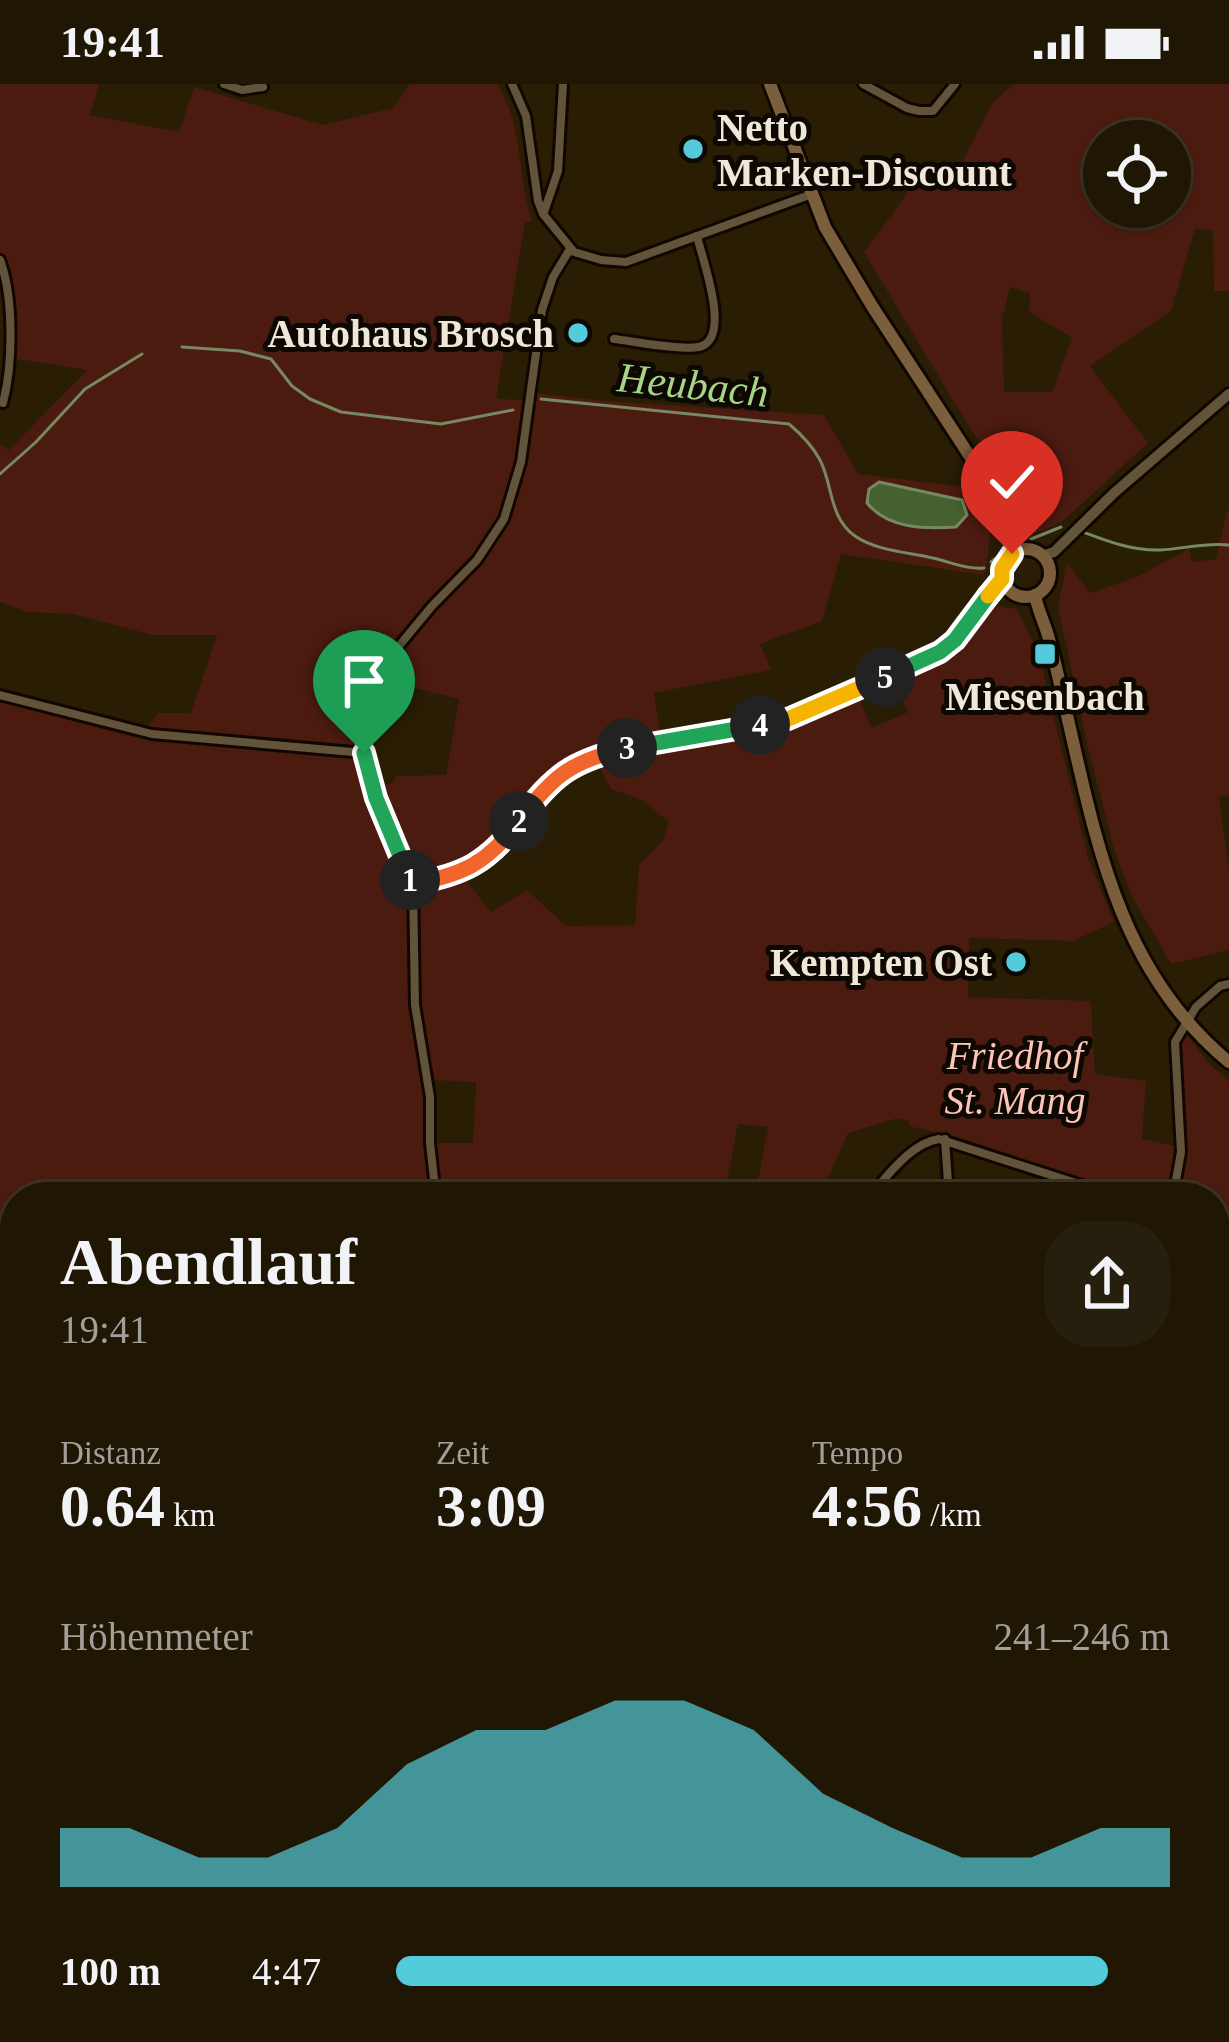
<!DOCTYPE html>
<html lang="de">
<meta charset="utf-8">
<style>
body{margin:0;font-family:Georgia,serif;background:#271f0d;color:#f1f3f6;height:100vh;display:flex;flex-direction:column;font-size:45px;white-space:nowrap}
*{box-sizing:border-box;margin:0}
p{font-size:39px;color:#a19f9a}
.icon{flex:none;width:66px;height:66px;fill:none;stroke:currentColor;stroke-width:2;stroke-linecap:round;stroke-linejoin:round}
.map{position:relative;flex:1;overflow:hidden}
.panel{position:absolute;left:0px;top:1098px;width:1230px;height:861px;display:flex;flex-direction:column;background:#1f1603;border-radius:48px 48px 0 0;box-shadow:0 3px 9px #0004,0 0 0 3px #3c3525}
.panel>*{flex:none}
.buttons{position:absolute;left:1083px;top:36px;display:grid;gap:24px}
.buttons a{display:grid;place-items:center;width:108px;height:108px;border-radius:50%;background:#1f1603;box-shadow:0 3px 9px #0004,0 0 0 3px #3c3525;font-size:60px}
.pin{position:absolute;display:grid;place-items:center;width:102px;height:102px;color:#fff;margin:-123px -51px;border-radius:50% 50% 50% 0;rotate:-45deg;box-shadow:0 0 12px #0007}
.pin .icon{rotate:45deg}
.km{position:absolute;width:60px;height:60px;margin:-30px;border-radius:50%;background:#222;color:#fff;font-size:33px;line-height:60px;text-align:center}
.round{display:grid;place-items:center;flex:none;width:126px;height:126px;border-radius:48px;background:#271f0d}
.summary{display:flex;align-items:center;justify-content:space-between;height:204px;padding:0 60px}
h1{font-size:66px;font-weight:600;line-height:90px}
.stats{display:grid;grid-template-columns:repeat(3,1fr);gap:18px;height:204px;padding:12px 60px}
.stats div{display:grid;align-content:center}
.stats b{font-size:60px;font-weight:600}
.stats small{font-size:33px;font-weight:400}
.stats p{font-size:33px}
.chart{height:336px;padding:24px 60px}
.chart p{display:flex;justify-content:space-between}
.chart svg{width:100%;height:216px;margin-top:12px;fill:#53cbdb;opacity:.7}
ul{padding:0 60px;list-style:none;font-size:39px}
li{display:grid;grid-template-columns:192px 144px 1fr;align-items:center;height:90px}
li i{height:30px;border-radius:15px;background:#53cbdb}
.status{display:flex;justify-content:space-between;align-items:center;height:84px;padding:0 60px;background:#1f1603;direction:ltr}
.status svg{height:33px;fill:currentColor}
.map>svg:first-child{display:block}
</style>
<div class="status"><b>19:41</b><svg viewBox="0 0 49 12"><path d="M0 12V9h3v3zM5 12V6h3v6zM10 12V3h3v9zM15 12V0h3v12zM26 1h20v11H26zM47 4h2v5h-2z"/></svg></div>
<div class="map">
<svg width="1229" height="1958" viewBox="0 0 1229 1958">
<rect width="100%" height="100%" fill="#291d04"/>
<g fill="#4b1b10" fill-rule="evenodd">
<path d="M0,0h99l-9,31 89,17 15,-45 129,38 70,-17 17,-24h87c27,41 20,92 35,137l-7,1 -29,177 31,1 -9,61 -17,57 -26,40 -88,99 -20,45 -22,-3 -3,17 21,8 -2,26 -215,-20 12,-17h33l26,-78h-64l-80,-21 -45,-2 -28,-10v-158l9,6 78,-80 -76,-12 -1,-73 -10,-31z"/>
<path d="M1014,0h215v207h-15l-1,-60 -18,-2 -24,82 -81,55 58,77 -86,79 -33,14 -32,-69 -31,-45 -102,-170 52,-71 26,8 17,-21 33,-65zM1104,57h66v66h-66zM1010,203l20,6 -1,19 43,26 -20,54h-48l-2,-74z"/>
<path d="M535,309l71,8 218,14 34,59 107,13 24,37 1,15 -6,36 -143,-21 -19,67 -62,23 11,26 -117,23 7,45c-30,6 -66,9 -92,25 -13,8 -24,23 -33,35 -36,46 -59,77 -121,83l-26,-58 -14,-40 17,1 4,-8 50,-1 13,-76 -79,-20c25,-48 69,-78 102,-120 37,-48 43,-107 53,-166z"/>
<polygon points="1229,420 1229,711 1219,713 1229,786 1229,866 1171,880 1132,812 1114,765 1088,664 1058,523 1067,479 1090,509 1137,493 1189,465 1192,478 1216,475"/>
<polygon points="995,522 1017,525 1038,568 1088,774 1114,838 1073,857 969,854 968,913 1091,917 1095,990 1146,997 1142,1055 1175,1062 1167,1113 1130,1110 1023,1079 940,1049 909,1042 909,1037 898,1034 848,1049 820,1113 755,1113 768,1043 738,1040 727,1097 716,1113 440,1112 433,1059 473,1059 476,998 431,996 418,921 416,804 461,790 491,828 527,806 566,842 635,841 639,781 663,756 669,738 642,716 611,705 595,674 790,639 857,609 872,644 908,628 894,593 942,571 974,536"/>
<polygon points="0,614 151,653 362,671 410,800 413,922 426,1013 426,1059 432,1113 15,1113 15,1280 0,1272"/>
<path d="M1187,951l23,30 19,16v311l-14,-2v-193h-38c10,-56 7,-94 1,-150z"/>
<polygon points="0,1280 15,1287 15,1915 0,1913"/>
<polygon points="22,1944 191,1944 188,1958 47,1958 47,1950 21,1948"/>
<polygon points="204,1944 478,1944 474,1958 201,1958"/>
</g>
<path fill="#456130" stroke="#788962" stroke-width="3" d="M879,398l83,18 5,15 -11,12c-31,2 -68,2 -89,-24l2,-14z"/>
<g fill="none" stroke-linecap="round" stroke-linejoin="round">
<g stroke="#788962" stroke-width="3">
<polyline points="182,263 240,267 271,275 292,302 310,315 341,328 441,340 513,326"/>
<path d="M541,315l248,25c12,10 23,21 31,36 13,25 9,58 35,76 20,14 50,16 73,21 18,3 38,13 56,11"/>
<polyline points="0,390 36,358 85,305 142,270"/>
<path d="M1083,448c24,9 50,19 77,18 24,-1 45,-8 69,-5"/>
<polyline points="1031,455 1061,443"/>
<polyline points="991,478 1004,468"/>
</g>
<g stroke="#110700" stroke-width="14">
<g id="minor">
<polyline points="224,0 242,6 263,3"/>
<polyline points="512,0 526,32 538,117 543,130 574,168 601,176 626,178 812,110"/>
<polyline points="863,0 907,24 919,27 933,27 955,0"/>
<polyline points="544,128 558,87 563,0"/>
<path d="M0,176c14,37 13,105 3,143"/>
<path d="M614,255c18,2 73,13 88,7 29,-12 0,-87 -5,-110"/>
<polyline points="0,611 152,650 364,669"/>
<path d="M413,801c24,-5 51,-11 71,-25 16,-12 26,-27 38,-43 20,-27 41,-46 71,-61l195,-37 152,-67 15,-11 47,-62"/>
<polyline points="945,1055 949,1113"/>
<path d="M872,1109c18,-20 40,-50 67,-54l180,58"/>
<polyline points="436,1113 430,1059 430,1013 415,921 413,801 376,714 364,669 364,647 370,618 389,574 432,522 477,476 504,435 521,378 542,226 553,193 570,165"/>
<polyline points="1173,1113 1181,1068 1175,958 1196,923 1220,902 1229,900"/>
<polyline points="1215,1548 1229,1549"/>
<polyline points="1215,1614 1229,1615"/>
<polyline points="1215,1798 1229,1766"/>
<polyline points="552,1944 575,1958"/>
<polyline points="192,1958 194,1944"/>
<polyline points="477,1958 482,1944"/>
<polyline points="604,1958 606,1944"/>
<polyline points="701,1958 702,1944"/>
<polyline points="1165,1958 1168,1944"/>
</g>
</g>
<g stroke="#110700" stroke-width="16">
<polyline id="tertiary" points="1042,472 1054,468 1114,409 1229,310"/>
</g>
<g stroke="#110700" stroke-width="18">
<g id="secondary">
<polyline points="770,0 825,143 872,222 984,394 1016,468"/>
<circle cx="1026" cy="489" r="24"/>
<path d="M1035,511c3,16 10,29 14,44 6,21 10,42 15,63 31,133 52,267 165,360"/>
</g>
</g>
<use href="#minor" stroke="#62543a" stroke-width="8"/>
<use href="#tertiary" stroke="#62543a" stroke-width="10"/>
<use href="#secondary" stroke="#7b5e3c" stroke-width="12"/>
</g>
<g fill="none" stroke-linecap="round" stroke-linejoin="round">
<g stroke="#fff" stroke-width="24">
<polyline id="split-1" points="364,669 376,714 410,796"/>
</g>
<g stroke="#fff" stroke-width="24">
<path id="split-2" d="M410,796l2,4c51,-9 76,-21 107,-63"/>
</g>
<g stroke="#fff" stroke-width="24">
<path id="split-3" d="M519,737c34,-46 53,-60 108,-73"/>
</g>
<g stroke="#fff" stroke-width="24">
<polyline id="split-4" points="627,664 760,641"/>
</g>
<g stroke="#fff" stroke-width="24">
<polyline id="split-5" points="760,641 788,635 885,593"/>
</g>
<g stroke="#fff" stroke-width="24">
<polyline id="split-6" points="885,593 940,568 955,556 988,512"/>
</g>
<g stroke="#fff" stroke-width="24">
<polyline id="split-7" points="988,512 1002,495 1002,485 1012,470"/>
</g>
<use href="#split-1" stroke="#22a559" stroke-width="15"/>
<use href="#split-2" stroke="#f0652b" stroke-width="15"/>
<use href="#split-3" stroke="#f0652b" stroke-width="15"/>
<use href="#split-4" stroke="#22a559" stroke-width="15"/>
<use href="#split-5" stroke="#f5b400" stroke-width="15"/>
<use href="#split-6" stroke="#22a559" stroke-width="15"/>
<use href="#split-7" stroke="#f5b400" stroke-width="15"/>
</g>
<g fill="#53cbdb" stroke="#0d0802" stroke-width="4.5">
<circle cx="693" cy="65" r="12"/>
<circle cx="578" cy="249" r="12"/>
<rect x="1033" y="558" width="24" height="24" rx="6"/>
<circle cx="1016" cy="878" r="12"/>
</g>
<g text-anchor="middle" stroke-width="10" stroke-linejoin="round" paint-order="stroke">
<g font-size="39" font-weight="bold" fill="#efe7d8" stroke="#0d0802" text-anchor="end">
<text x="717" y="57" text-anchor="start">Netto<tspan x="717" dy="45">Marken-Discount</tspan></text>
<text x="554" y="263">Autohaus Brosch</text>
<text x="1045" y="626" text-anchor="middle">Miesenbach</text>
<text x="992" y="892">Kempten Ost</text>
</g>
<g font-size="39" font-style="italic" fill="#fdc5b7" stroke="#0d0802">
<text x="1015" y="985">Friedhof<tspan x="1015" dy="45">St. Mang</tspan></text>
</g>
<g font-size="42" font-style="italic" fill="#a8d488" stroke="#0d0802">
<text transform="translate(693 300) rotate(6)" y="15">Heubach</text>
</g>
</g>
</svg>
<div class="buttons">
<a><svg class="icon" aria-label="locate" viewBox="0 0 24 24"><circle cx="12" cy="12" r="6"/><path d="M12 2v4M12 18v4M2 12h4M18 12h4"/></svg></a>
</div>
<div class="pin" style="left:364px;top:669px;background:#1e9e55"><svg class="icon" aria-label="arrive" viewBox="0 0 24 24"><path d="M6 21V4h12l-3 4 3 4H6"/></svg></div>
<div class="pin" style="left:1012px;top:470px;background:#d93025"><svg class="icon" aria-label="check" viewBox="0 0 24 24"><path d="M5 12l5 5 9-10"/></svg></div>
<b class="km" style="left:410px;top:796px">1</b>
<b class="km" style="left:519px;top:737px">2</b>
<b class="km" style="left:627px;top:664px">3</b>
<b class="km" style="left:760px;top:641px">4</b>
<b class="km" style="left:885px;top:593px">5</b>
<section class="panel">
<div class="summary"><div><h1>Abendlauf</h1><p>19:41</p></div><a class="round"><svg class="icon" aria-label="share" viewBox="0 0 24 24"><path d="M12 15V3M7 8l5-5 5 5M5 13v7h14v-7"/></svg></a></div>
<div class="stats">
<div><p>Distanz</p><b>0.64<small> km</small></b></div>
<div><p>Zeit</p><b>3:09</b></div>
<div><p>Tempo</p><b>4:56<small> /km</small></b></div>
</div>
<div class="chart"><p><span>Höhenmeter</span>241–246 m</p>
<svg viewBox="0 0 160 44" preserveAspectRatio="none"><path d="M0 44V32L10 32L20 38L30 38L40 32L50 19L60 12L70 12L80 6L90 6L100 12L110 25L120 32L130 38L140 38L150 32L160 32V44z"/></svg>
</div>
<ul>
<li><b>100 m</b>4:47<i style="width:92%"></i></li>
</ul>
</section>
</div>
